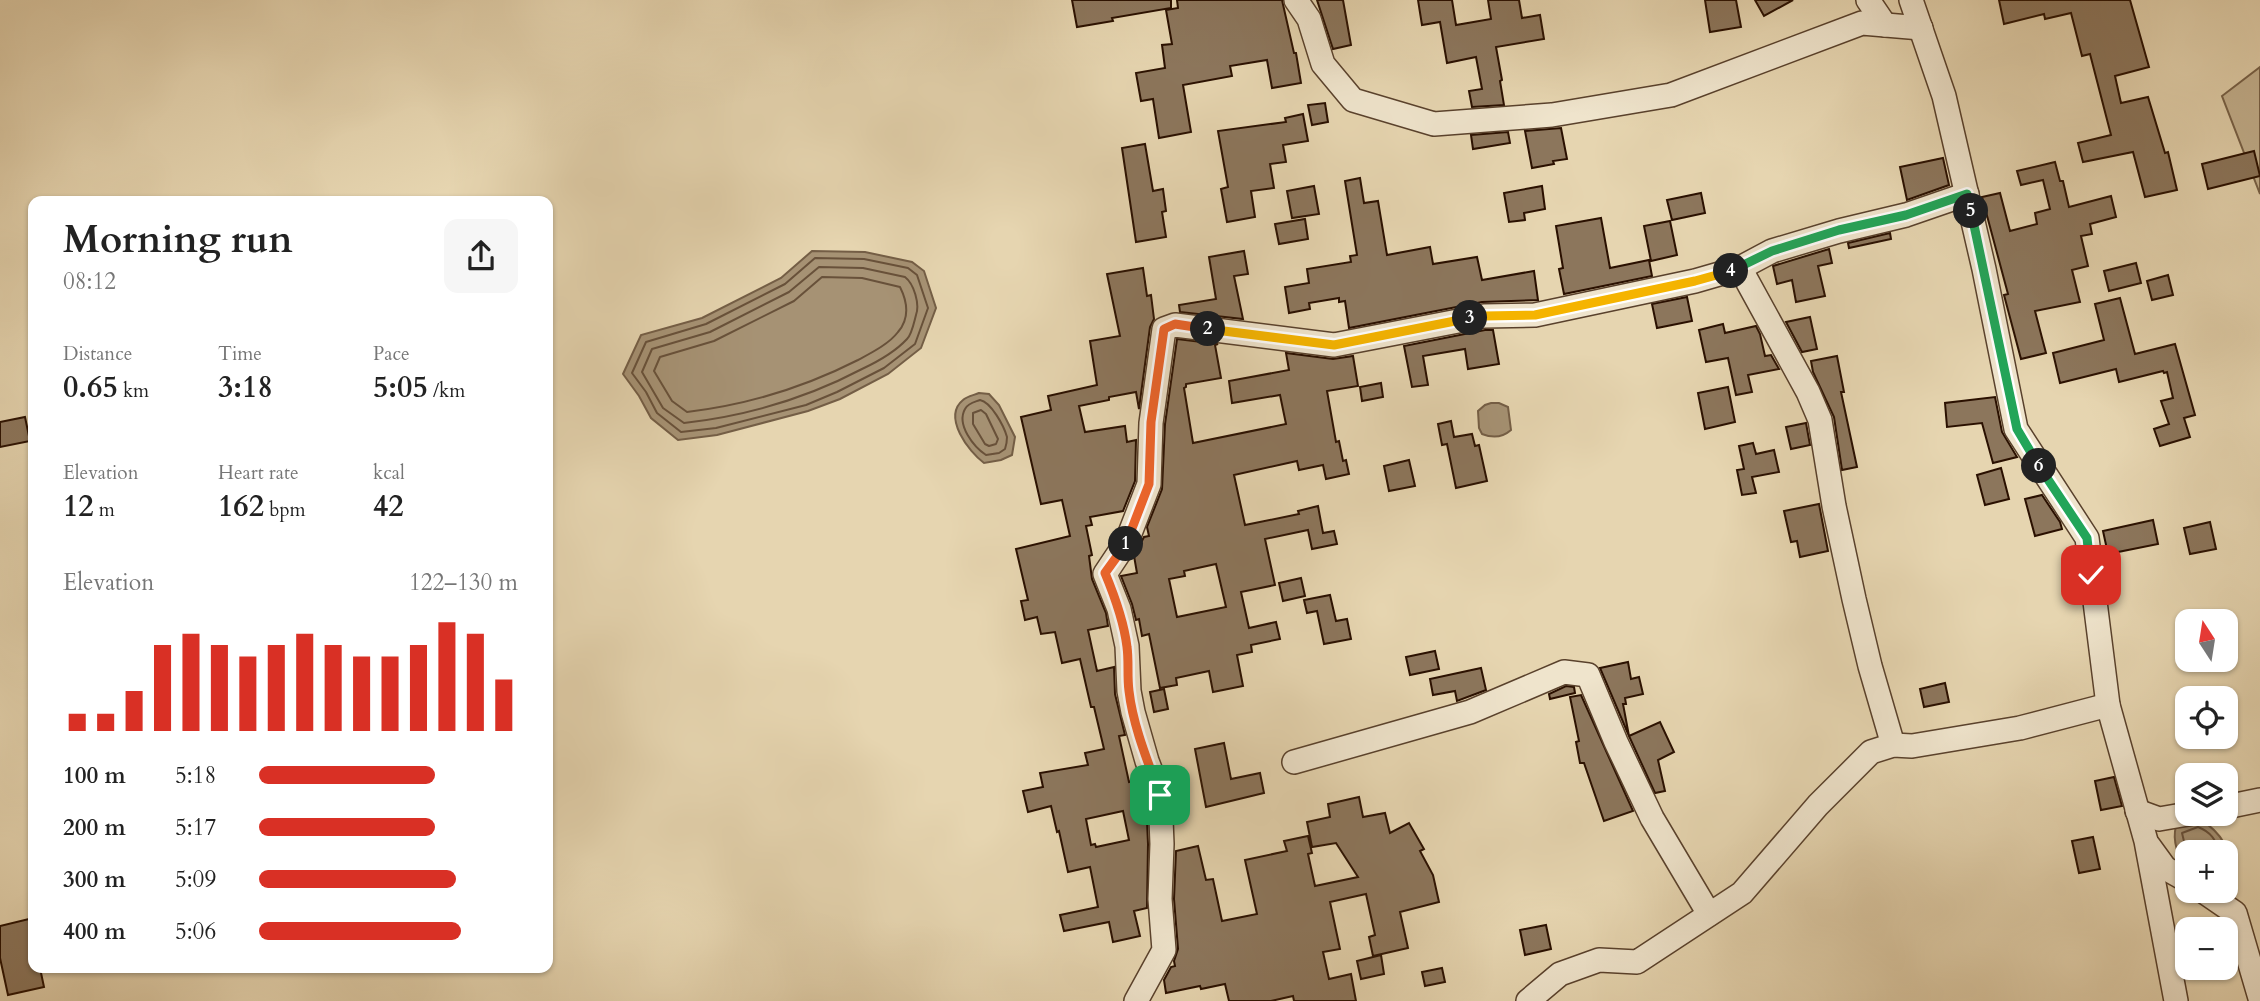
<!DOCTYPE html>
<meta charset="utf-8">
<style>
body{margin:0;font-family:Cardo,serif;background:#f6f6f6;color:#222;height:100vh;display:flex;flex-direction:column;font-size:26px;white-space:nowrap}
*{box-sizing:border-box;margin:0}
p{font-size:23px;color:#767676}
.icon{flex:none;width:38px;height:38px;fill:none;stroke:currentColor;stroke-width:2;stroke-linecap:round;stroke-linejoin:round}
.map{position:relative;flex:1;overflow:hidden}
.drawer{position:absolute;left:28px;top:196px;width:525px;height:777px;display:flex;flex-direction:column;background:#fff;border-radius:14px;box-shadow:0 2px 5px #0004}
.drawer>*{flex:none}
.needle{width:46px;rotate:348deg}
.buttons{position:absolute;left:2175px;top:609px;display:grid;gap:14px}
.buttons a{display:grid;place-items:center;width:63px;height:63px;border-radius:14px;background:#fff;box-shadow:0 2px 5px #0004;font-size:35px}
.pin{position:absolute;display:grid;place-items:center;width:60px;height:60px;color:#fff;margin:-30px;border-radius:14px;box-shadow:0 4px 10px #0006}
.km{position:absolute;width:35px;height:35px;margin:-18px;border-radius:50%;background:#222;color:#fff;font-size:19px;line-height:35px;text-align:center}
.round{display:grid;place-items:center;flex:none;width:74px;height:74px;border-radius:14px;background:#f6f6f6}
.headline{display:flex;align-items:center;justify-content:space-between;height:119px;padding:0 35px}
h1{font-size:38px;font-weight:700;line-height:52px}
.metrics{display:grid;grid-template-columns:repeat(3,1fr);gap:10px;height:119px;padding:7px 35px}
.metrics div{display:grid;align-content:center}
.metrics b{font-size:30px;font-weight:700}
.metrics small{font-size:19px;font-weight:400}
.metrics p{font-size:19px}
.chart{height:196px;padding:14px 35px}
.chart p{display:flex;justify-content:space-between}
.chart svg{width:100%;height:126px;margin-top:7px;stroke:#d93025;stroke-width:6}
ul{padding:0 35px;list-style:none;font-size:23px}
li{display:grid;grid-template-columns:112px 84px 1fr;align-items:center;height:52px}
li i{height:18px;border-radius:9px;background:#d93025}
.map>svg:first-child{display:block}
</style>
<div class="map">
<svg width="2260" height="1001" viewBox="0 0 2260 1001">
<rect width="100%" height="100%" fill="#e6d5b0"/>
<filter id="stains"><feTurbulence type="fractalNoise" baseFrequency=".00286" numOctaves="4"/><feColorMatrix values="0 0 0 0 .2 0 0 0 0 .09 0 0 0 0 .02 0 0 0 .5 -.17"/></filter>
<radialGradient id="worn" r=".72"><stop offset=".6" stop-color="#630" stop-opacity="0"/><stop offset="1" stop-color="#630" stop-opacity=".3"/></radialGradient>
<polygon fill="#c6b492" stroke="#786249" stroke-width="2" points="2260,67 2260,194 2222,96"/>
<g fill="#a69274" stroke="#745e46" stroke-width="2">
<polygon points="812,251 865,252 912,262 924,271 936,308 921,348 888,374 840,399 808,411 717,435 678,440 651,418 639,396 623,374 641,335 702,318 781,278"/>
<path d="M979,393l10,1 10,11 16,32 -3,18 -11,5 -17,3c-15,-11 -42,-46 -21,-63 4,-4 12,-5 16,-7z"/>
<path d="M1491,403h8l9,4 3,23c-9,8 -19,8 -29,4l-3,-6 -1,-17 7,-6z"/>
<path d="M2200,820c19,10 38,35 26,57v-25h-38l-1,17c-9,-12 -15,-28 -11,-43z"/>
</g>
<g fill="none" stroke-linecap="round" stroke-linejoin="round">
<g stroke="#68513a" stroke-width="2">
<polygon points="815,258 864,259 908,268 917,275 928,308 915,344 884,368 837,392 806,405 716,428 681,432 657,413 646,392 632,373 646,342 706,324 785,284"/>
<path d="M819,267l44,1 42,9c9,7 15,27 11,38 -2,7 -4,19 -9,24 -12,13 -30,23 -45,30 -55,29 -116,47 -178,54l-21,-15 -21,-36 10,-23 58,-17 79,-40z"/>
<path d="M822,277l40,1 38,9c7,14 10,31 -2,45 -9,12 -27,21 -40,28 -53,27 -112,45 -171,52l-15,-11 -18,-30 6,-14 54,-16 80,-40z"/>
<path d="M980,400c11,2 24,26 27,37 0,3 -1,9 -2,12l-6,4 -13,2c-12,-8 -30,-30 -21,-46 3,-6 10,-7 15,-9z"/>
<polygon points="981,410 986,414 998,439 996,444 989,446 985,444 973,424 973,413"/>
<path d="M2188,858l-6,-25 16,-6c13,5 18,13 21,25"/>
</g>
</g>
<g fill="#8c765c" stroke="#2a1000" stroke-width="2" fill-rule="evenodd">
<polygon points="1072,0 1171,0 1171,8 1112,18 1113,21 1077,27"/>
<polygon points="1177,0 1282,0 1294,53 1296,53 1301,83 1272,88 1267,60 1230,66 1232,76 1183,85 1191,132 1159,138 1153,99 1141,101 1136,73 1165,68 1162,45 1172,44 1166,10 1178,8"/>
<polygon points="1317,0 1343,0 1351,45 1333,49"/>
<polygon points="1418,0 1452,0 1456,25 1491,19 1488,0 1519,0 1522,18 1540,15 1544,39 1496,47 1502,80 1500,81 1504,105 1472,107 1469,91 1482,89 1476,57 1447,63 1440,22 1422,25"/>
<polygon points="1705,0 1736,0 1741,27 1710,32"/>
<polygon points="1755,0 1793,0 1764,16"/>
<polygon points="1999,0 2130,0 2149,67 2115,76 2121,103 2148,97 2165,153 2168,152 2177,190 2145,197 2133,152 2083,162 2078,143 2111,135 2090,54 2082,56 2071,13 2045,19 2044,14 2004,24"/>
<polygon points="1325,103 1328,122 1312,125 1308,105"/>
<polygon points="1303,114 1308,141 1283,145 1286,162 1270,164 1274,188 1251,191 1255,217 1227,222 1221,189 1228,187 1218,131 1286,122 1285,118"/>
<polygon points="1561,128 1567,159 1553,161 1554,164 1532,168 1525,131"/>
<polygon points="1508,132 1510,143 1473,149 1471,135"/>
<polygon points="1145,144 1153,191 1163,189 1166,211 1162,212 1166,237 1136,242 1122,148"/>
<polygon points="2254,151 2260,176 2208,189 2202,164"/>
<polygon points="1943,158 1949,185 1907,200 1900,167"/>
<polygon points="2055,162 2060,181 2063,181 2069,207 2111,196 2116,217 2090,224 2092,234 2081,236 2088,266 2072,270 2080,302 2035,311 2046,353 2021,359 2004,295 2008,294 1982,197 2000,193 2010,231 2037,224 2035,213 2050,209 2043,180 2021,185 2017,171"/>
<polygon points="1360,178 1364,203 1378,201 1387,255 1430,247 1433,264 1477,257 1482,280 1534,271 1538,300 1482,302 1349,328 1345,301 1339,302 1339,298 1309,303 1310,309 1289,313 1285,287 1309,283 1307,269 1351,262 1350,256 1357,255 1345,181"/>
<polygon points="1314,186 1319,214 1292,218 1287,191"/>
<polygon points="1542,186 1545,209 1524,213 1525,220 1509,222 1504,193"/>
<polygon points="1701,193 1705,213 1672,220 1667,200"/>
<polygon points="1601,218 1610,268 1649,260 1652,276 1564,294 1559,269 1563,268 1556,226"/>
<polygon points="1305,219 1308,239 1279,244 1275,224"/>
<polygon points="1670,221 1677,255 1651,261 1644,226"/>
<polygon points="1890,233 1891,239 1849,248 1848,243"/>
<polygon points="1829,249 1832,263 1818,266 1825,296 1796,302 1792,280 1777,284 1773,266"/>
<polygon points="1244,251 1248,274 1234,276 1243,319 1180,312 1179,305 1216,299 1209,257"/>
<polygon points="2136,263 2141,283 2109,291 2104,271"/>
<path d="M1143,268l4,28 4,-1 3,24 -4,8 -11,82 -3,-17 -27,5v3l-30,6 6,26 40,-6 2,16 9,-2 -1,41 -12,30 -33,6 2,8 -6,1 6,29 -3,1 3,23 14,34 2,13 -20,4 9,41 17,-4 1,27 10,41 -6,1 10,46 10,-2 7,18 2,46 -1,64 -13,3 6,25 -27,6 -4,-20 -45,9 -4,-16 38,-8 -8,-40 -22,5 -9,-41 -2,1 -6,-26 -23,6 -5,-21 20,-4 -3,-14 48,-8 -3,-12 19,-4 -10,-42h-3l-11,-48 -18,4 -7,-31 -14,2 -4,-17 -12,3 -4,-19 7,-1 -12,-51 54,-13 -8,-36 -21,4 -20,-87 30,-7 -3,-14 49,-11 -7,-44 30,-5 -13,-62zM1123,811l6,29 -33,7 -1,-3 -4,1 -5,-26z"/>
<polygon points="2168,275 2173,295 2152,300 2147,281"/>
<polygon points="1687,297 1692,321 1657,328 1652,304"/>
<polygon points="2120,298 2135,354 2175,344 2195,415 2184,418 2190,437 2160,446 2154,429 2169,424 2161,401 2173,398 2167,372 2164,373 2163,371 2119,382 2116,369 2060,383 2053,353 2104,340 2095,304"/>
<polygon points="1810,317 1817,349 1802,352 1786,322"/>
<polygon points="1723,324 1725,333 1756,326 1760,334 1765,356 1771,355 1779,369 1748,375 1752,392 1736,395 1728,358 1706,362 1699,330"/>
<polygon points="1485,330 1493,330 1499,364 1468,369 1465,349 1423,356 1428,385 1412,387 1404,346"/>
<path d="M1177,339l41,5 -3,1 6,33 -35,6v3l-2,1 9,55 93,-19 -6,-29 -48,8 -3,-22 60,-11 -3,-17 47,6 20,-3 5,30 -31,5 9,51 3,-1 4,20 3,-1 3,14 -23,5 -3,-14 -24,5 -2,-9 -63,14 11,50 54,-11 -1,-3 20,-5 5,27 11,-2 3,13 -25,5 -4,-19 -43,9 10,46 -34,7 8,36 27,-6 4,17 -29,6 1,7 -15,3 6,31 -30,6 -4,-21 -33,7 1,7 -17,3 -11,-54 -7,2 -3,-17 -3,1 -4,-16 -11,-28 16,-3 -3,-17 10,-19 5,-1 -2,-9 15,-38 3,-65zM1216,564l10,43 -49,10 -8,-38 16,-3 -1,-5z"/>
<polygon points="1837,356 1844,392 1841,392 1857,467 1842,470 1834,417 1813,372 1811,361"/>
<polygon points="1381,383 1383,397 1362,401 1360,387"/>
<polygon points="1728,387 1735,422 1705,429 1698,393"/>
<polygon points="1995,397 2002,432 2017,457 1993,463 1982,423 1947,427 1945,403"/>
<polygon points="25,417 30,441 0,447 0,422"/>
<polygon points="1451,421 1454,437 1472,434 1475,446 1479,445 1487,481 1456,488 1447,444 1442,445 1438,424"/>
<polygon points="1806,423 1810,445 1791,449 1786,427"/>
<polygon points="1753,443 1756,454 1774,450 1779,472 1752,477 1756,493 1742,495 1737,470 1744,469 1739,446"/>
<polygon points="1409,460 1415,486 1389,491 1384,466"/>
<polygon points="2001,468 2009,499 1985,505 1977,475"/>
<polygon points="2042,495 2060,522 2062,529 2035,536 2025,499"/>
<polygon points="1819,504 1828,551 1800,557 1797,541 1791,542 1784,511"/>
<polygon points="2153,520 2158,544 2108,554 2103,531"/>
<polygon points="2210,522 2216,549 2190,554 2184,528"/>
<polygon points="1301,578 1305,596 1283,601 1279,583"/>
<polygon points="1330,595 1336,621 1347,619 1351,639 1324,644 1317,611 1307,613 1304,600"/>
<polygon points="1435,651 1439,669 1410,675 1406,657"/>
<polygon points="1628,662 1631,679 1639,677 1643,694 1625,698 1626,704 1623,704 1629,736 1660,722 1674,752 1658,760 1665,791 1655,793 1629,736 1600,668"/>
<polygon points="1481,668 1486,690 1457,701 1455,691 1433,695 1430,679"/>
<polygon points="1945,683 1949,702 1924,707 1920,689"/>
<polygon points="1566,686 1574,687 1575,693 1550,699 1549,694"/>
<polygon points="1164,689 1168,709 1154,712 1150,692"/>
<polygon points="1581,695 1633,811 1604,821 1584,763 1580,763 1576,742 1579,741 1570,697"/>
<polygon points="1224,743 1231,779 1260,773 1264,793 1206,807 1195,749"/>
<polygon points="2114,777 2122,806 2101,810 2095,781"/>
<polygon points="1359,797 1363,817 1385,813 1390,833 1409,823 1424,849 1420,851 1433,875 1439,902 1400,912 1408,948 1373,956 1369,937 1375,935 1366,894 1330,902 1340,949 1323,952 1329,979 1351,974 1356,1001 1294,1001 1293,996 1271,1001 1229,1001 1225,984 1201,989 1200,986 1166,993 1164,980 1171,967 1175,966 1174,961 1178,949 1174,899 1176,851 1198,846 1206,880 1213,879 1222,921 1257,914 1245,860 1287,851 1284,841 1308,836 1312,853 1308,854 1315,886 1358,877 1336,843 1312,847 1307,822 1330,817 1328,804"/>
<polygon points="2093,837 2100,869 2079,873 2072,841"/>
<polygon points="33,918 33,968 40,968 44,987 8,995 0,958 0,926"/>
<polygon points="1546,925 1551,949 1525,955 1520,930"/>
<polygon points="1381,955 1384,974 1361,979 1357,961"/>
<polygon points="1442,968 1445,982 1425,986 1422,972"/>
</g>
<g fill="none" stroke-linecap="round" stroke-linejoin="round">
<g stroke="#59412c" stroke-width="26">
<g id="minor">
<polyline points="1296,0 1309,19 1323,64 1353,100 1434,124 1552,115 1671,95 1862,23 1921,28"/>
<polyline points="1868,0 1885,25"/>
<polyline points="1911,0 1944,96 1984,269 2016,429 2087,538 2108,705 2146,841 2176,1001"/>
<polyline points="1740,268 1808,392 1820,420 1834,506 1854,599 1870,666 1893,745"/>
<polyline points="1294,762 1470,712 1564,672 1588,675 1616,742 1652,818 1709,914"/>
<polyline points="2226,807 2260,800"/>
<polyline points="2137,811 2159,819 2188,814"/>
<polyline points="2149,846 2165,868 2188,881"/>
<polyline points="2203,891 2235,913 2260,998"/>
<polyline points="1136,1001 1164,950 1160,899 1162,844 1160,795 1147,761 1133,712 1129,691 1127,646 1119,609 1105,574 1127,541 1149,484 1151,423 1164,329 1175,325 1334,345 1484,316 1535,315 1695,281 1740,268 1772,251 1839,231 1906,215 1967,194"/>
<polyline points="1528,1001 1560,974 1599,960 1637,962 1742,893 1818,805 1871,752 1893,745 1912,746 2020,728 2108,705"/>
</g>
</g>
<use href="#minor" stroke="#efe4cc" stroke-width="23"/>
</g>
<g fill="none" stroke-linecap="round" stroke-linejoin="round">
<g stroke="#fff" stroke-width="14">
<path id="split-1" d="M1126,544l-21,29c10,24 19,49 22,74 2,14 0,29 2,44 4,35 19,71 31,104"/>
</g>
<g stroke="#fff" stroke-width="14">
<polyline id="split-2" points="1126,544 1149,484 1151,422 1164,329 1175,324 1208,329"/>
</g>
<g stroke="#fff" stroke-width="14">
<polyline id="split-3" points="1208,329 1334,345 1470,318"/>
</g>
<g stroke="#fff" stroke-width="14">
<polyline id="split-4" points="1470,318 1484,316 1535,315 1695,281 1731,271"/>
</g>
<g stroke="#fff" stroke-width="14">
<polyline id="split-5" points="1731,271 1772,251 1839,230 1906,215 1967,194 1971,211"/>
</g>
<g stroke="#fff" stroke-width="14">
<polyline id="split-6" points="1971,211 2017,429 2039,466"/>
</g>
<g stroke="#fff" stroke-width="14">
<polyline id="split-7" points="2039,466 2087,538 2091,575"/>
</g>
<use href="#split-1" stroke="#f0652b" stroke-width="9"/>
<use href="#split-2" stroke="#f0652b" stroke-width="9"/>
<use href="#split-3" stroke="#f5b400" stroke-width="9"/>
<use href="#split-4" stroke="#f5b400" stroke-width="9"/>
<use href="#split-5" stroke="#22a559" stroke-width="9"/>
<use href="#split-6" stroke="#22a559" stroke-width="9"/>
<use href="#split-7" stroke="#22a559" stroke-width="9"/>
</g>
<rect width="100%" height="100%" filter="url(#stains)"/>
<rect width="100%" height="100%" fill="url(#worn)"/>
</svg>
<div class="buttons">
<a><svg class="needle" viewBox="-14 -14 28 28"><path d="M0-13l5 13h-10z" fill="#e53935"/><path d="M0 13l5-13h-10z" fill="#767676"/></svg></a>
<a><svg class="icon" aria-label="locate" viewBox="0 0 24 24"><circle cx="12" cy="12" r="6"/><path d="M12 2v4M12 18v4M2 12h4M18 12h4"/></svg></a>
<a><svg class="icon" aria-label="layers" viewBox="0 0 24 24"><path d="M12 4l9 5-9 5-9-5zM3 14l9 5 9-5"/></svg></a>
<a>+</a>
<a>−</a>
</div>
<div class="pin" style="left:1160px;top:795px;background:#1e9e55"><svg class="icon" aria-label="arrive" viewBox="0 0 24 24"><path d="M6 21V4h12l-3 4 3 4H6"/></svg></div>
<div class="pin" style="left:2091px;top:575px;background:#d93025"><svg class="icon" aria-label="check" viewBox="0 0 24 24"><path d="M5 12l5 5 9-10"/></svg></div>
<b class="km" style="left:1126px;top:544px">1</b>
<b class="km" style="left:1208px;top:329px">2</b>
<b class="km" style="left:1470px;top:318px">3</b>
<b class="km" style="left:1731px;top:271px">4</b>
<b class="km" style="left:1971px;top:211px">5</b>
<b class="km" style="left:2039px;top:466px">6</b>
<section class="drawer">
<div class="headline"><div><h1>Morning run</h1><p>08:12</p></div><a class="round"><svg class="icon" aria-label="share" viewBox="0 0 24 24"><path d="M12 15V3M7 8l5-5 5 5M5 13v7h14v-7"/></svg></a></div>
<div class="metrics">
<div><p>Distance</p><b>0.65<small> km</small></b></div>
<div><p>Time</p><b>3:18</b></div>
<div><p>Pace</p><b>5:05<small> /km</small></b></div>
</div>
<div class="metrics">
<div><p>Elevation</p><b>12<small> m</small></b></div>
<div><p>Heart rate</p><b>162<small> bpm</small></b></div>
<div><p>kcal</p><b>42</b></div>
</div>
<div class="chart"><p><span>Elevation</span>122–130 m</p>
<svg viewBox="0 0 160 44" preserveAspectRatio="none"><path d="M5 44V38M15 44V38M25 44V30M35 44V14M45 44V10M55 44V14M65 44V18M75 44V14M85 44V10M95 44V14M105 44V18M115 44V18M125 44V14M135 44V6M145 44V10M155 44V26"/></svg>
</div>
<ul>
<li><b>100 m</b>5:18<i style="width:68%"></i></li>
<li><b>200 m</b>5:17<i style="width:68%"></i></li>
<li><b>300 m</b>5:09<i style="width:76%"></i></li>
<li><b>400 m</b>5:06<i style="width:78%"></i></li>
</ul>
</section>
</div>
